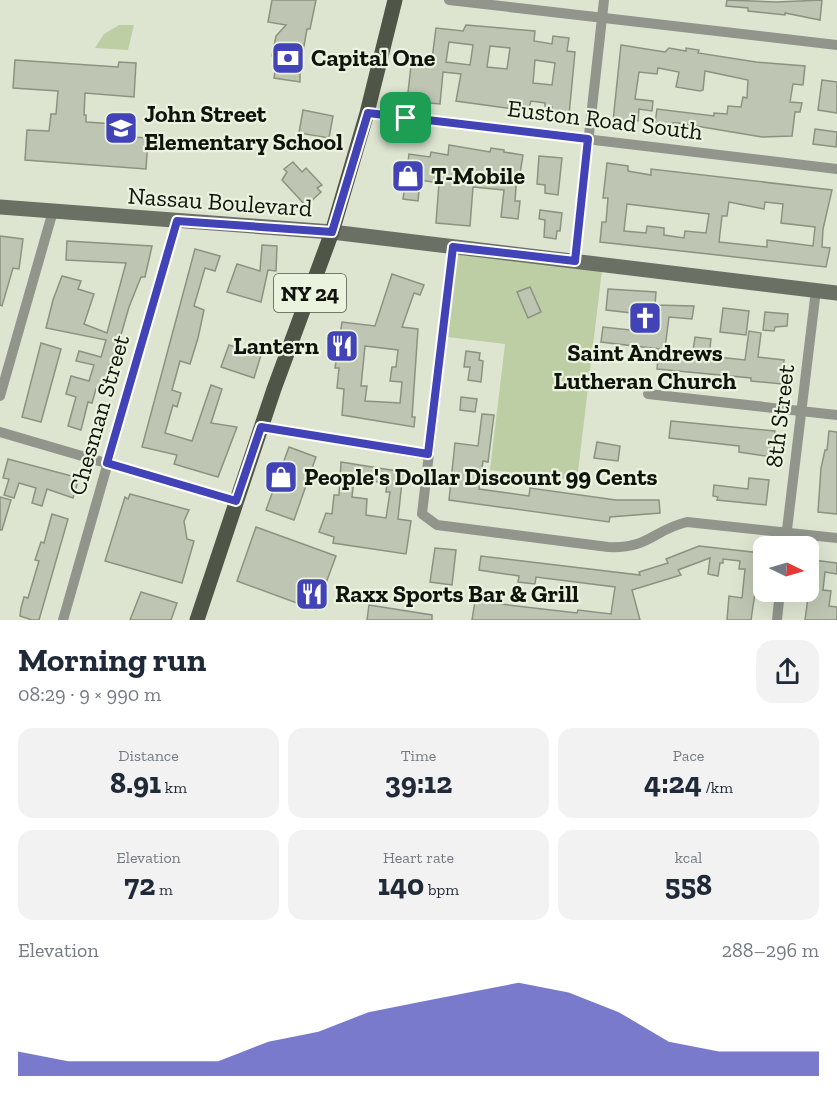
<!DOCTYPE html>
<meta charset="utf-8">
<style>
body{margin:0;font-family:"Zilla Slab",serif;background:#f2f2f3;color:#1f2937;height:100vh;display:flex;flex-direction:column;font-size:22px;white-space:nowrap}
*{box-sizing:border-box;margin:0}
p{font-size:20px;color:#747a83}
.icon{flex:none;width:33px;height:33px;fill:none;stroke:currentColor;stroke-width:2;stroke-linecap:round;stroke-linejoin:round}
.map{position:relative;height:620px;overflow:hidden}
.panel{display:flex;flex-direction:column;background:#fff;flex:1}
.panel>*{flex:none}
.needle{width:39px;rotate:95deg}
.fabs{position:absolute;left:753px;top:536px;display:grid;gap:12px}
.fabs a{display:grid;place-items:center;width:66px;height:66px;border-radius:12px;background:#fff;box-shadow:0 6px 24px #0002;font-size:30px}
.pin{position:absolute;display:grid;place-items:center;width:51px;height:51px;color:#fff;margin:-26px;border-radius:12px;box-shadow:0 3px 9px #0006}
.round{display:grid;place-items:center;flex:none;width:63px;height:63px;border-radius:18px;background:#f2f2f3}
.headline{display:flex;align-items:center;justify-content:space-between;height:102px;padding:0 18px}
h1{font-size:33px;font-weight:700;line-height:45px}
.figures{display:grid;grid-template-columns:repeat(3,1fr);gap:9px;height:102px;padding:6px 18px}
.figures div{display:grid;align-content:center;border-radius:15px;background:#f2f2f3;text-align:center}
.figures b{font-size:30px;font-weight:700}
.figures small{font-size:16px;font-weight:400}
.figures p{font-size:16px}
.chart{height:168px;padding:12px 18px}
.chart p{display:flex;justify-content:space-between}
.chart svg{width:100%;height:108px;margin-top:6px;fill:#4143b7;opacity:.7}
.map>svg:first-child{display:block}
</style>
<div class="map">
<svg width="837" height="620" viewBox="0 0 837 620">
<rect width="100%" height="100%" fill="#dde5d1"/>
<g fill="#bdcea4">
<polygon points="119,25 134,25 128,50 95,48 104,34"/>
<polygon points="457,253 602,270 577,480 490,470 505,344 447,337"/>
</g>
<g fill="#bec6b3" stroke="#8b9280" stroke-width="1.5" fill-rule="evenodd">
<polygon points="272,0 316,0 310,29 307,29 300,68 300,82 274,78 277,60 272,56 276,36 286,25 268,22"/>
<polygon points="727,0 777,2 822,0 820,20 785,13 785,15 748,11 748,8 726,6"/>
<path d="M466,25l69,6 -1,10 18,3 1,-8 16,2 -2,13 8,1 -6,63 -18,-2 1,-6 -7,-1v-3l-14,-2 -3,10 -72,-10 5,-27 -18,-2 -3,32 -33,-3 5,-44 20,2 4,-31 27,3zM449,42l24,3 -3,20 -24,-3zM490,46l20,2 -3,21 -20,-2zM535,60l20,3 -3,22 -19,-2z"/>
<polygon points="621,45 665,52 669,48 686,51 686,48 699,50 698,53 756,62 805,66 803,85 793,84 790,102 802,103 800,112 795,112 792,136 762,137 678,123 673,123 673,126 655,123 657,109 714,116 714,113 727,114 728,106 741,107 743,97 747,98 748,80 705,71 703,90 700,91 676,87 679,72 658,68 657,74 639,72 635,99 653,101 652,111 639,109 638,121 632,120 632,123 613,121"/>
<polygon points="15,60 118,67 119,62 136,63 134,97 85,93 84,115 86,115 86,122 116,124 115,136 148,138 146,169 25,160 27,130 49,131 51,114 56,114 58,91 13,88"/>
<polygon points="822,80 837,82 837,113 818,110"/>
<polygon points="303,110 333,116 329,138 299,133"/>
<polygon points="815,129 837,132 836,147 813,144"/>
<polygon points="449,145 490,152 491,148 504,150 504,152 523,155 520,173 517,173 515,201 520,201 518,219 501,217 504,190 473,187 470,226 436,223 439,183 420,180 418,201 403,199 409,154 430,157 431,152 448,155"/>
<polygon points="539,156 562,158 558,195 545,193 545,185 537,184"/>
<polygon points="293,162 302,172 306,168 322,185 317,188 321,192 306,206 282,180 287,172 284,169"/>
<path d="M607,163l21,3v5l23,4v-6l181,21 -9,39 -1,18 8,1 -4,19 -226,-25 2,-20h4l2,-24h-5zM729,202l35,7 1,-7 18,2 -2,19 34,4 -2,19 -46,-6v7l-48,-5 3,-26h5zM627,204l82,10 -3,19 -21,-2 -1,7 -20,-3v-7l-17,-2 -1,7 -22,-2z"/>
<polygon points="540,210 562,213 560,231 557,231 556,239 544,237 545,220 539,219"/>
<polygon points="0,236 23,239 19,269 13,268 2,306 0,305"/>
<polygon points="67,241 152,246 145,277 141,277 129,307 112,366 109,365 102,391 96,389 92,403 88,402 81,430 68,426 76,397 66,394 71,376 89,381 94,365 76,361 79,351 101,357 106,340 46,328 53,300 62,276 81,281 78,289 94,294 84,324 107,333 126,263 66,260"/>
<polygon points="262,245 277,246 276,271 268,270 261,302 227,292 237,264 260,271"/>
<polygon points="195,249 220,256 215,271 205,268 194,306 204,310 198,338 190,364 180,361 172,390 181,393 177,407 173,405 165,433 192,441 211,385 222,389 211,423 237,427 218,477 174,464 177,455 142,447"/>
<path d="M392,274l32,11 -4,10 -6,-2 -12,34 16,2 -6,88h3l-1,10 -72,-12 2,-26 -7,-1 2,-20h-4l7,-46 33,4zM365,346l33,4 -2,17h-4l-2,14 12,1 -2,21 -35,-2 2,-15h-6z"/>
<polygon points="530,287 541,312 528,318 517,292"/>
<polygon points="608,289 656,292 655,305 694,306 692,319 669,317 665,348 693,351 695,337 711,339 709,356 745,360 749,331 761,333 758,357 784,360 782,384 751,381 751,378 657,369 659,349 601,342 603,327 630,330 632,313 606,310"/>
<polygon points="723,308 749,311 746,335 720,332"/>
<polygon points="765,312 788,314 787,326 775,327 774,331 763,330"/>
<polygon points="41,343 61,349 41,422 22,417"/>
<polygon points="229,345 261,355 254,378 221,367"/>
<polygon points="466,351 480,353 479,360 483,361 481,382 468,380 470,367 464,367"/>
<polygon points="461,397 477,399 475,412 460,410"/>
<polygon points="482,414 494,415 488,462 483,461 479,489 529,496 530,488 616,500 659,500 660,513 610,517 609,522 449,500 455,443 478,446"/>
<polygon points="671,421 775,431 772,457 739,452 739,446 669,438"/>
<polygon points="829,431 837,432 837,514 818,512 821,468 825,450 827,450"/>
<polygon points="597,442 620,446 618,461 594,458"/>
<polygon points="289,447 316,457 294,520 266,510"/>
<polygon points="8,459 79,478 73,498 47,489 42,506 32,503 36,488 19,483 14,498 4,495 9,479 3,478"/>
<path d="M341,462l62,10 -5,47 13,2 -5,33 -73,-11 1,-6 -15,-5 7,-19 6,1 2,-19h5zM354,479l33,4 -1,9h4l-4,26 -20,-3 1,-16 -15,-2z"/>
<polygon points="749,478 769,480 766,505 717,500 718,497 713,496 714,485 748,489"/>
<polygon points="130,494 189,510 184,521 187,539 194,541 182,583 105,561 125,497 128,499"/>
<polygon points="0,497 11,500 2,530 0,530"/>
<polygon points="52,514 68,519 39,620 32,620 20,616 21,608 24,597 28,598 39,561 35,560 41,542 44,543"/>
<polygon points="256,527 336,556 316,610 237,581"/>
<polygon points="699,546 761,553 751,620 727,620 729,596 742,598 745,569 739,569 740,561 723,559 723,563 720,563 718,576 708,574 710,558 678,570 681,575 632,590 640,620 472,620 475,601 577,613 578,610 611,614 615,587 536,577 535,584 518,582 519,576 479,570 481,556 640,575 639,572 668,563 666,559"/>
<polygon points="435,548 456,550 452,585 430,582"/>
<polygon points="813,560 837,563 837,574 825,572 823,590 831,591 829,606 837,607 837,620 805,620"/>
<polygon points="141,592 177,603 171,620 130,620"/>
<polygon points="369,605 432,615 432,620 367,620"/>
</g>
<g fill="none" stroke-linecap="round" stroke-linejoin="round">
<g stroke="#91958c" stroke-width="10">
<polyline points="449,0 837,45"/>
<polyline points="367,113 837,169"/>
<path d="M453,247l-31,267 15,11 171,22c41,2 45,-17 79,-25l150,16"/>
<polyline points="575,261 604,0"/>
<polyline points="648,394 837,415"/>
<polyline points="0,396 53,211"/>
<polyline points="261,427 428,455"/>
<polyline points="0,432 236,501"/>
<polyline points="785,546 816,290"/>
<polyline points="63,620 177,221"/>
<polyline points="777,620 780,591"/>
</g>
<polyline stroke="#6b7064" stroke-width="15" points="0,207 332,232 837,293"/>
<polyline stroke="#505647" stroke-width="15" points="197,620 274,389 332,232 367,113 395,0"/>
</g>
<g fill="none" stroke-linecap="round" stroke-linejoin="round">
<g stroke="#fff" stroke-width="12">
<polygon id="route" points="368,113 588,139 575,261 453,247 428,454 261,427 236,501 107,463 177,221 332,232"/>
</g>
<use href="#route" stroke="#4143b7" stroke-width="8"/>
</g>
<defs>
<g id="bank-square" transform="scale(1.725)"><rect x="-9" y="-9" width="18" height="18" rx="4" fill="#4143b7" stroke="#eaf3de"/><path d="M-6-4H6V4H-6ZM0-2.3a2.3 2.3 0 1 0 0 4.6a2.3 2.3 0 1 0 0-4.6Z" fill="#fff"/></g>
<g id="school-square" transform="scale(1.725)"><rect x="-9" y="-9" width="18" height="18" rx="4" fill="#4143b7" stroke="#eaf3de"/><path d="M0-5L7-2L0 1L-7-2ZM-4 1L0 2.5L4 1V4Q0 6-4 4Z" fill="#fff"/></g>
<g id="shop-square" transform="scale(1.725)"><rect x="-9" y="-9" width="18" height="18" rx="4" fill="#4143b7" stroke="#eaf3de"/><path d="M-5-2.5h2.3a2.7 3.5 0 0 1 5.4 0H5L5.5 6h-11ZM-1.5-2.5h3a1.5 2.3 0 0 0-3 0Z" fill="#fff"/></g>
<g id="church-square" transform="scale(1.725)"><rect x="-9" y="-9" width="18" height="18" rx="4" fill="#4143b7" stroke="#eaf3de"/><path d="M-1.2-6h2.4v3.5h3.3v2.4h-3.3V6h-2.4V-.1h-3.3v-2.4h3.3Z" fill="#fff"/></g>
<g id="restaurant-square" transform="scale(1.725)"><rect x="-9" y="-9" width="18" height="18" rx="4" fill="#4143b7" stroke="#eaf3de"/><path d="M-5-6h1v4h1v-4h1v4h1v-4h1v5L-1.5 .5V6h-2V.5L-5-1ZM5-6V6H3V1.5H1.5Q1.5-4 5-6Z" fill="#fff"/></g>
</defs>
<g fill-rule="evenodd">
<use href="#bank-square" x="288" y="58"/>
<use href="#school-square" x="121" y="128"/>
<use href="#shop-square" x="408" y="176"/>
<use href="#church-square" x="645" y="318"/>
<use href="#restaurant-square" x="342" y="346"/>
<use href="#shop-square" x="281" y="477"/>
<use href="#restaurant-square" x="312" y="594"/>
</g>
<g text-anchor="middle" stroke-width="4.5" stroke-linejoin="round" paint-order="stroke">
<rect fill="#eaf3de" stroke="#51564b" stroke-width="1.5" x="274" y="274" width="72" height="38" rx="4.5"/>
<g font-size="22" font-weight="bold" fill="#10130c">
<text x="310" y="301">NY 24</text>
</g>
<g font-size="24" font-weight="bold" fill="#10130c" stroke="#eaf3de" text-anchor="start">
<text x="311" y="66">Capital One</text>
<text x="144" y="122">John Street<tspan x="144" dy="28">Elementary School</tspan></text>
<text x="431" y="184">T-Mobile</text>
<text x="319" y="354" text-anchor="end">Lantern</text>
<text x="645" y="361" text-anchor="middle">Saint Andrews<tspan x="645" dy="28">Lutheran Church</tspan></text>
<text x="304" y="485">People's Dollar Discount 99 Cents</text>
<text x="335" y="602">Raxx Sports Bar &amp; Grill</text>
</g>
<g font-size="24" fill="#10130c" stroke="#eaf3de">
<text transform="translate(605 120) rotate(7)" y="8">Euston Road South</text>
<text transform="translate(220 202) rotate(4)" y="8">Nassau Boulevard</text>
<text transform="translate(99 415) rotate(-74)" y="8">Chesman Street</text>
<text transform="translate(780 416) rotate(-83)" y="8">8th Street</text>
</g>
</g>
</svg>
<div class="fabs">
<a><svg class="needle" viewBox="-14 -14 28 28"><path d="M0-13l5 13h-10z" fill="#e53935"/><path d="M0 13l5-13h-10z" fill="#747a83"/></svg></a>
</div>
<div class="pin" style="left:406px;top:118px;background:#1e9e55"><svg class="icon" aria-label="arrive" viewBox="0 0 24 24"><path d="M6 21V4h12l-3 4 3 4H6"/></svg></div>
</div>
<section class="panel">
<div class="headline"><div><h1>Morning run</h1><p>08:29 · 9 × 990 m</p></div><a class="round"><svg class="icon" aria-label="share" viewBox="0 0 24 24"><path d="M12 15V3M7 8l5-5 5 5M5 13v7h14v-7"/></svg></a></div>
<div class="figures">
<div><p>Distance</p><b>8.91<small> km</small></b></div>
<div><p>Time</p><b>39:12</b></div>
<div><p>Pace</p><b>4:24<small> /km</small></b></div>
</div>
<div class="figures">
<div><p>Elevation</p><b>72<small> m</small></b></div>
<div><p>Heart rate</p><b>140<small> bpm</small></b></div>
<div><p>kcal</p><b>558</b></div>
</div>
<div class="chart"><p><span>Elevation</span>288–296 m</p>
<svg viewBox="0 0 160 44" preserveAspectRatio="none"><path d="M0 44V34L10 38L20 38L30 38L40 38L50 30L60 26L70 18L80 14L90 10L100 6L110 10L120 18L130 30L140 34L150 34L160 34V44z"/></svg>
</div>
</section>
